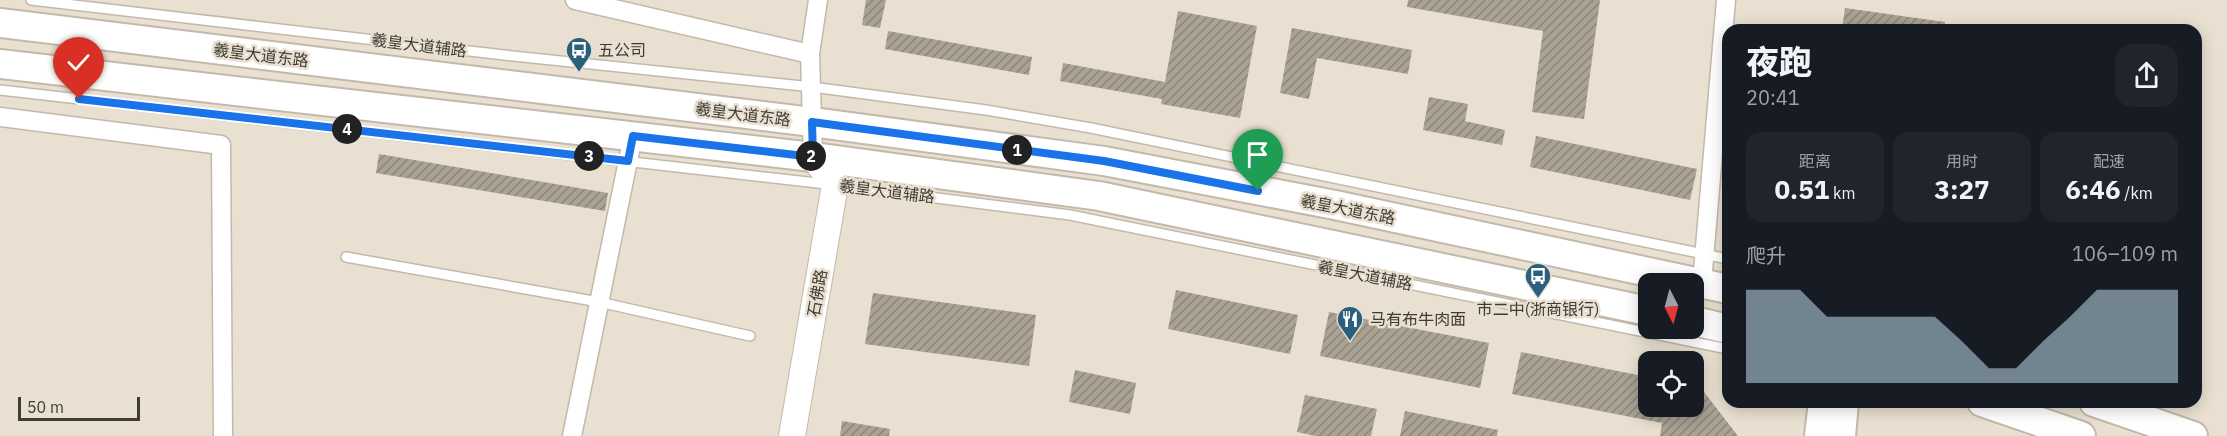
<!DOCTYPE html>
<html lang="zh">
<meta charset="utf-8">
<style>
body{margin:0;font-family:"IBM Plex Sans","Noto Sans SC",sans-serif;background:#20242c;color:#f1f3f6;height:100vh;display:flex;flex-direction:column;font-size:22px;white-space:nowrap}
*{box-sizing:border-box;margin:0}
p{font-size:20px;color:#9ea1a6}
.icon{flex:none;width:33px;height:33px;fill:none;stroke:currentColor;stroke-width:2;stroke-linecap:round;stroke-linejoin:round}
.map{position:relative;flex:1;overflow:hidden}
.side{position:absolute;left:1722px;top:24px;width:480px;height:384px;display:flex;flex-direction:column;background:#171b24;border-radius:18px;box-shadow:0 3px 15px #0003}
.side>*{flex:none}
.needle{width:39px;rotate:174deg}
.fabs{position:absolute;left:1638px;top:273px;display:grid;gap:12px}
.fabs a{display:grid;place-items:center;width:66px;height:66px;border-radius:12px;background:#171b24;box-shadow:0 3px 15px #0003;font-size:30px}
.scale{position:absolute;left:18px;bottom:15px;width:122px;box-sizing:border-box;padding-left:6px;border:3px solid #3f3c35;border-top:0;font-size:16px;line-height:21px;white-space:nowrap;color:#3f3c35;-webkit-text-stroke:4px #e9e0d1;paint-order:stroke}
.pin{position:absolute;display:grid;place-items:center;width:51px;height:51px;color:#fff;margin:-62px -26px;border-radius:50% 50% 50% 0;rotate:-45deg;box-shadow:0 0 6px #0007}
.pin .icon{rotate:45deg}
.km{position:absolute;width:30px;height:30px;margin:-15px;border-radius:50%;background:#222;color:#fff;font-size:16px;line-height:30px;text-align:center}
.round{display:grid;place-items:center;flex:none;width:63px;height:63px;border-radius:18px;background:#20242c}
.head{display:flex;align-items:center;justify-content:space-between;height:102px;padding:0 24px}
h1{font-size:33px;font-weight:800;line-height:45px}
.stats{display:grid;grid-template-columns:repeat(3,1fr);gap:9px;height:102px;padding:6px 24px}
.stats div{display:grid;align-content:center;border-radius:15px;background:#20242c;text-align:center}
.stats b{font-size:26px;font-weight:800}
.stats small{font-size:16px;font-weight:400}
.stats p{font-size:16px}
.chart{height:168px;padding:12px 24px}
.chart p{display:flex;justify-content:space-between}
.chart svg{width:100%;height:108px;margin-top:6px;fill:#97b1bf;opacity:.7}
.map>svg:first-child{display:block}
</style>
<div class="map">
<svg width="2227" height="436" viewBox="0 0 2227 436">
<defs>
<pattern id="building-hatch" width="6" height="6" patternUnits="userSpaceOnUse" patternTransform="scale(1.5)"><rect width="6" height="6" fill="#aaa293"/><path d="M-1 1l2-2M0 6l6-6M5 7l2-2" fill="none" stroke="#8c8579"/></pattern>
</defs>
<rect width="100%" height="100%" fill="#e9e0d1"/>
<g fill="url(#building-hatch)">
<polygon points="866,0 886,0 880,28 862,25"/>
<polygon points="1408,0 1600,0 1584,119 1532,112 1543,31 1407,7"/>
<polygon points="1845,8 1945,22 1944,30 1842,30"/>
<polygon points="1178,11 1257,26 1240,118 1161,104 1162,99 1060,81 1063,63 1165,82"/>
<polygon points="1292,28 1412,50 1408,74 1317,58 1309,99 1280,93"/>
<polygon points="888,31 1032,57 1029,75 885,49"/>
<polygon points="1429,97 1468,104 1465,121 1505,130 1502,145 1423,130"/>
<polygon points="1536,136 1697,169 1690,200 1530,167"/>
<polygon points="379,154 608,193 605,211 376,173"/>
<polygon points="1176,290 1298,315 1290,354 1168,329"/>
<polygon points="873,293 1036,315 1029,366 865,344"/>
<polygon points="1329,312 1489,343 1480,388 1320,356"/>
<polygon points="1521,352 1648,377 1648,406 1694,406 1694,379 1738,436 1660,436 1662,423 1512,394"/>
<polygon points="1075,370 1136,383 1130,414 1069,402"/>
<polygon points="1305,395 1377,409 1371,436 1315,436 1297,432"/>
<polygon points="1405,411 1498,430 1497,436 1400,436"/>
<polygon points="842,421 890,429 889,436 840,436"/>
</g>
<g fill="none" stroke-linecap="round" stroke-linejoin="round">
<g stroke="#c2b9aa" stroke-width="12">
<g id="lane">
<polyline points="31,0 504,55 812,87 986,110 1091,128 1728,259"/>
<polyline points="0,90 835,185 1070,215 1728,349"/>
<polyline points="346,257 599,302 750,336"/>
</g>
</g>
<g stroke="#c2b9aa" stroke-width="21">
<g id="street">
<polyline points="575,0 810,54 813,157"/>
<polyline points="810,54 818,0"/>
<polyline points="0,117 221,145 223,436"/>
<polyline points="1702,283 1726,0"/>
<polyline points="572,436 633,136"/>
</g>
</g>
<g stroke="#c2b9aa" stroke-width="28">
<polyline id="secondary" points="792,436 835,185 813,157"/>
</g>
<g stroke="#c2b9aa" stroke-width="32">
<g id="primary">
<polyline points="0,23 812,122 1104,161 1335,205 1728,289"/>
<polyline points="0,64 813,157 1099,196 1648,311"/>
<polyline points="1694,321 1728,329"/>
<polyline points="1982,402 2081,436"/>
<polyline points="2094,402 2193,436"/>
<polyline points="1819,436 1823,402"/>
<polyline points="1841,436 1844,402"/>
</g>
</g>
<use href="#lane" stroke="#fff" stroke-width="9"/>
<use href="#street" stroke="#fff" stroke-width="18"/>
<use href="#secondary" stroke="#fff" stroke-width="26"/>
<use href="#primary" stroke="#fff" stroke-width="28"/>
</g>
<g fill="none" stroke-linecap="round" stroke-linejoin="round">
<g stroke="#fff" stroke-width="12">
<polyline id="route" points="79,99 628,161 633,136 813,157 812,122 1104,161 1258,191"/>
</g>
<use href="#route" stroke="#1a73e8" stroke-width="8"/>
</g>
<defs>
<g id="bus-pin" transform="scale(1.35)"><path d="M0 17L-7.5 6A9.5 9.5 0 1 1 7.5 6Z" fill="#2a607b" stroke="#e9e0d1"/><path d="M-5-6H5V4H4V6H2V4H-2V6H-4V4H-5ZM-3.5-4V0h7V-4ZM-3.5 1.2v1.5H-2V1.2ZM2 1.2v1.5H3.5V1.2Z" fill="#fff"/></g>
<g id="restaurant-pin" transform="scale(1.35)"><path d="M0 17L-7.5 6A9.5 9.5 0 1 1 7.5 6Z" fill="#2a607b" stroke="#e9e0d1"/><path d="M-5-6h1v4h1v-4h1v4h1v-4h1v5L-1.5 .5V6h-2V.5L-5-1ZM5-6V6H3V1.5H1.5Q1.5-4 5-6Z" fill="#fff"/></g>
</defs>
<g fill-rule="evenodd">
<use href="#bus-pin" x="579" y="50"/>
<use href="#bus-pin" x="1538" y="276"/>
<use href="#restaurant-pin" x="1350" y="319"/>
</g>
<g text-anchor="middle" stroke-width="5" stroke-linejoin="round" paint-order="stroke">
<g font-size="16" fill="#3f3c35" stroke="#e9e0d1">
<text transform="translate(419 45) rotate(7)" y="6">羲皇大道辅路</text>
<text transform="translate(261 55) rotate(7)" y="6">羲皇大道东路</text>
<text transform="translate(743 114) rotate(7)" y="6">羲皇大道东路</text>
<text transform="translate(887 191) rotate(7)" y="6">羲皇大道辅路</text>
<text transform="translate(1348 209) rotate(11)" y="6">羲皇大道东路</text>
<text transform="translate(1365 275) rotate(11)" y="6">羲皇大道辅路</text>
<text transform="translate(817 293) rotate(-80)" y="6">石佛路</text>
</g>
<g font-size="16" fill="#3f3c35" stroke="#e9e0d1" text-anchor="start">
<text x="598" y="56">五公司</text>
<text x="1538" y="315" text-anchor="middle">市二中(浙商银行)</text>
<text x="1370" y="325">马有布牛肉面</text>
</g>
</g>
</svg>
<div class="fabs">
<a><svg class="needle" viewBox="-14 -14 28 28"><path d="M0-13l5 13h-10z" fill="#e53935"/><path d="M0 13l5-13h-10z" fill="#9ea1a6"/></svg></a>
<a><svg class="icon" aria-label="locate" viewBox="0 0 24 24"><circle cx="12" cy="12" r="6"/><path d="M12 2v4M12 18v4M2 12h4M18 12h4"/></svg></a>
</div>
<div class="scale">50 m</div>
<div class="pin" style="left:1258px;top:191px;background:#1e9e55"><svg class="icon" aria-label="arrive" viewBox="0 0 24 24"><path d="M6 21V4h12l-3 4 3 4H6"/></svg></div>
<div class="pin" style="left:79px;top:99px;background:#d93025"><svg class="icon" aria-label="check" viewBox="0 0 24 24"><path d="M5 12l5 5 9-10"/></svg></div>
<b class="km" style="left:1017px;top:150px">1</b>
<b class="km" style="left:811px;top:156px">2</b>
<b class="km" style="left:589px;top:156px">3</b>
<b class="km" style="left:347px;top:129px">4</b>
<section class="side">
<div class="head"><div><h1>夜跑</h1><p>20:41</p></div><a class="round"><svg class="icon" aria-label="share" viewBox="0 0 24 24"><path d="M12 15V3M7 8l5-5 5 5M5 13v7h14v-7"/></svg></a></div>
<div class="stats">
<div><p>距离</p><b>0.51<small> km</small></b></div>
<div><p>用时</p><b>3:27</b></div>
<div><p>配速</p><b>6:46<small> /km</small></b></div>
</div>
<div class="chart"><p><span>爬升</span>106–109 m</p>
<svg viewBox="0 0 160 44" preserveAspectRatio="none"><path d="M0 44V6L10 6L20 6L30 17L40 17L50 17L60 17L70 17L80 27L90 38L100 38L110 27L120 17L130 6L140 6L150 6L160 6V44z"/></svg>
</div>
</section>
</div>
